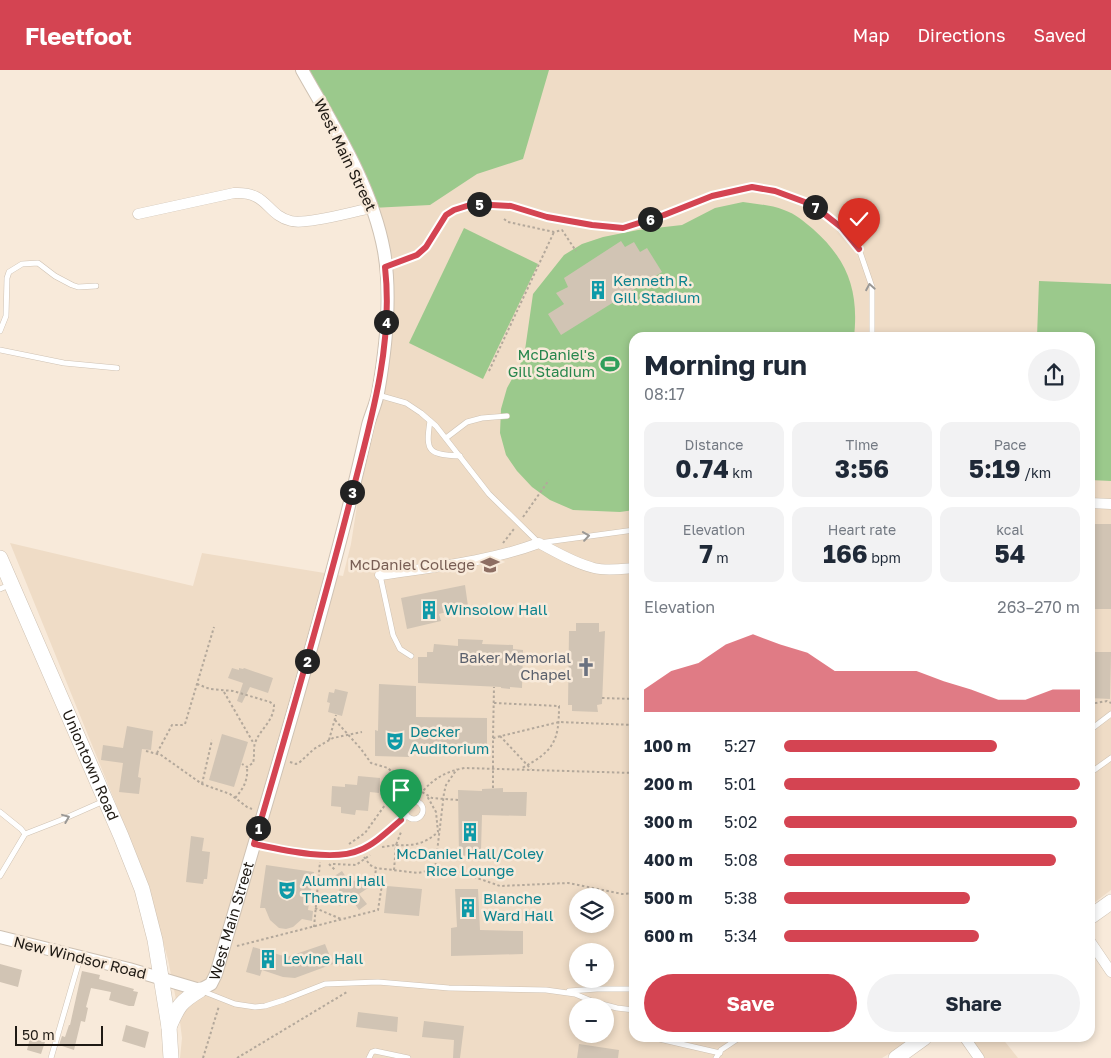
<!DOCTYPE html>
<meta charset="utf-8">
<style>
body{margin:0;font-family:"Golos Text",sans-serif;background:#f2f2f3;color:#1f2937;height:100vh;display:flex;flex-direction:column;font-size:19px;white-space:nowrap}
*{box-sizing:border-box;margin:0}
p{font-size:16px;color:#747a83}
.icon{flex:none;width:28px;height:28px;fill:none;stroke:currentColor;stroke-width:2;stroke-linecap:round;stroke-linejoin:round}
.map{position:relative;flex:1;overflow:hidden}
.side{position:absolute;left:629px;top:262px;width:466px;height:710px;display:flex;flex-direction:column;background:#fff;border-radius:15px;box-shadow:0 2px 8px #0003}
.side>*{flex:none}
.controls{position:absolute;left:569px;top:818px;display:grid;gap:10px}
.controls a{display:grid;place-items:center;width:45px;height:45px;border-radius:50%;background:#fff;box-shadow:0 2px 8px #0003;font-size:25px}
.scale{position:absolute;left:15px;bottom:12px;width:88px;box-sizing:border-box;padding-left:5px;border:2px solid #1f1a14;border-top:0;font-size:14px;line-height:18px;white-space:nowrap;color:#1f1a14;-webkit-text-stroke:4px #f8eada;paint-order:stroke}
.pin{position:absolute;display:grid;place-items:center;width:42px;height:42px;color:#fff;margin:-51px -21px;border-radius:50% 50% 50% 0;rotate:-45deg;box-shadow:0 0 5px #0007}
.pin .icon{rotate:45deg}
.km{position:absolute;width:25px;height:25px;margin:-12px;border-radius:50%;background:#222;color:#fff;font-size:14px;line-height:25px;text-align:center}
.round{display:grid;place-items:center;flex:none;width:52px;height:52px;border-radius:26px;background:#f2f2f3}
.head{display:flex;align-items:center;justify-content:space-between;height:85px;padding:0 15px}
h1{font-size:28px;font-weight:700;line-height:38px}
.figures{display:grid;grid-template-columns:repeat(3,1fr);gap:8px;height:85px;padding:5px 15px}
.figures div{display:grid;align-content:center;border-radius:12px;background:#f2f2f3;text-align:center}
.figures b{font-size:25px;font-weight:700}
.figures small{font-size:14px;font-weight:400}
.figures p{font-size:14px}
.chart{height:140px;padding:10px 15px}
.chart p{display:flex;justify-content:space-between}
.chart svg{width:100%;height:90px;margin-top:5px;fill:#d44452;opacity:.7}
.action{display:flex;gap:10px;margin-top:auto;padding:10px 15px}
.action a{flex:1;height:58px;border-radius:30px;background:#d44452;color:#fff;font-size:20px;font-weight:700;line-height:58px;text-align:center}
.action a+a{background:#f2f2f3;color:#1f2937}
ul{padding:0 15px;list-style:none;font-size:16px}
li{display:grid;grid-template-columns:80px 60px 1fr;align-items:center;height:38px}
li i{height:12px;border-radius:6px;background:#d44452}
header{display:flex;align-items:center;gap:30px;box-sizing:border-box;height:70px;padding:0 25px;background:#d44452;color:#fff}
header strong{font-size:24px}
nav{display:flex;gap:28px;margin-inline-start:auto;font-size:18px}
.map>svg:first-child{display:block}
</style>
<header>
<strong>Fleetfoot</strong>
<nav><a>Map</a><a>Directions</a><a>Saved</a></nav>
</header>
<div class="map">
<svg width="1111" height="988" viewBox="0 0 1111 988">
<rect width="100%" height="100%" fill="#f8eada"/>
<g fill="#efdcc6" fill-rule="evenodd">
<path d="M302,0h809v820l-21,16v-568h-456v700h281l-33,20h-702l2,-20 -3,-24 -11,-54 -22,-82 -136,-335 183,43 9,-33 141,23 8,-32 35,-225 -14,-111zM578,826h27v28h-27zM578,881h27v28h-27zM578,936h27v28h-27z"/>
<polygon points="968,968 1002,968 1018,988 983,988"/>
</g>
<g fill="#9bc98c">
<polygon points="302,0 549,0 523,89 477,104 430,135 372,138"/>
<path d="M743,132c14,2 28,3 41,8 12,4 19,11 29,19 35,31 46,62 41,108l-220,1v172l-14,2 -47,-2 -23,-10 -18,-13 -15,-16 -11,-16 -6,-22 1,-24 6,-21 17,-31 9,-63 31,-39 18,-11 21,-7 35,-7 44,-5 33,-17z"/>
<polygon points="464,158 538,194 483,309 409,273"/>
<polygon points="1039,211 1111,214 1111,411 1090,410 1090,268 1037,267"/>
</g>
<g fill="#d1c4b4">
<polygon points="621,171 625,177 634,172 640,182 647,178 662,202 561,265 548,244 564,234 556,223 568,217 564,208"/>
<rect x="1090" y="454" width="21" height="85"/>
<polygon points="465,515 468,536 439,544 441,551 407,559 401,528"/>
<polygon points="576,553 599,553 599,562 605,561 602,634 597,635 598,642 572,641 572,635 568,635 569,561 576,561"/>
<polygon points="458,569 483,570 482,574 513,575 513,579 523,580 522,618 510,617 510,619 501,618 501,617 418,613 418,587 427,587 427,582 433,582 434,574 458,576"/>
<polygon points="1090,582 1111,582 1110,629 1090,628"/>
<polygon points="232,598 239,600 239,598 243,599 244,598 273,608 268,623 250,617 242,633 237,631 243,613 228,608"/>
<polygon points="379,614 416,616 416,647 487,648 487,682 419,682 409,683 409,687 375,686 375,660 378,661"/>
<polygon points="335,619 348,622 342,646 328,642 330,633 327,632 329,622 334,623"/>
<polygon points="127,656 153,661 151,680 142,679 138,707 141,708 139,724 119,722 123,693 101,690 103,675 123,678"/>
<polygon points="222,664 248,672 234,717 209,710"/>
<polygon points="358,706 380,708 379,723 370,722 368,741 356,740 355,745 341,743 341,737 331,736 332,716 345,717 345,714 357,715"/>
<polygon points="503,718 503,722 527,722 526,746 482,745 481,780 478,779 478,785 459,786 458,720 482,721 482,719"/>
<polygon points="191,766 204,768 202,781 210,782 207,809 204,809 203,814 186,812"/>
<polygon points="266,795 314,802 308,840 313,841 312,851 302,849 293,857 286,859 279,858 270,850 265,838 260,838"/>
<polygon points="342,801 348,810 358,811 364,807 371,816 359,824 367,834 359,840 355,834 344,833 340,836 335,829 338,826 340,816 333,807"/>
<polygon points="387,816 422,819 419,846 384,843"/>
<polygon points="455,819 478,819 480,860 523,861 523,884 451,886 451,858 457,857"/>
<polygon points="325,874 333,894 295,908 283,907 262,900 260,906 246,902 253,877 287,887"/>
<polygon points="0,894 22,900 18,917 0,912"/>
<polygon points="82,901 100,905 99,909 134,919 133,921 138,922 134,936 129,936 109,930 111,922 91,918 86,937 88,938 85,952 81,951 74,980 59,975 62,966 65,967 69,955 70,955"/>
<polygon points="358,942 398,947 397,962 356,957"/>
<polygon points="424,951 464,956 460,988 453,988 454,970 422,967"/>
<polygon points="126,955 149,962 145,978 122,971"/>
<polygon points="30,968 45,972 41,984 27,980"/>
<polygon points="579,974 619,980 618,988 577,988"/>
</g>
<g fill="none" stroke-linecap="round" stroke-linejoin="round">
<g stroke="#cfc2b3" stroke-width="6">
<g id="service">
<polyline points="386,197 417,185 426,177 446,145 454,140 473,134 511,136 547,147 592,155 623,158 664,145 712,126 752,117 775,121 813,135 842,158 859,179 872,217 872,268"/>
<polyline points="0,261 6,246 7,208 9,202 22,194 38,193 55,206 72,215 78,217 96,216"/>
<polyline points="0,280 64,293 117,298"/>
<polyline points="378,325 406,333 421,343 436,356 489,424 539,473 634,460"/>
<path d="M430,351c-5,32 -1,33 30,35"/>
<polyline points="446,368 467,352 482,348 507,346"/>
<polyline points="380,505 393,565 400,579 411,586"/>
<polyline points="0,519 9,515"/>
<polyline points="1090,660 1111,644"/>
<polyline points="1090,703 1111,688"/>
<circle cx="414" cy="740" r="9"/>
<polyline points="0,742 21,759 25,764"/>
<path d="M256,774c28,6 81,18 107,5 16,-8 30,-22 44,-33"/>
<polyline points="0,806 25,764 61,750 104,731"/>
<polyline points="202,921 235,934 255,937 265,936 284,930 325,914 378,912 449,918 546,920 575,924 594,932 617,938 634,940"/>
<polyline points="569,921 597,919 634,919"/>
<polyline points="655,968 720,983"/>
<polyline points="51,988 80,888"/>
<polyline points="369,988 372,982 375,981 408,988"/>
<polyline points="716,988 721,980 739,968"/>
</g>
</g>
<g stroke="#cfc2b3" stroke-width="11">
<g id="minor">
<path d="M138,144l96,-21c34,-2 32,22 57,28 16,4 63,-10 81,-13"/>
<polyline points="1090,433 1111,434"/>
<path d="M380,505c53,-8 108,-13 159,-32 17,9 35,20 55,25 12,3 27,1 40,0"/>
<polyline points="1090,871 1111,902"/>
<polyline points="965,968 979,988"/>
</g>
</g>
<g stroke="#cfc2b3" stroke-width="14">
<g id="tertiary">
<path id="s1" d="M0,867l129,32 71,21 11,-6 5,-10c44,-150 90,-300 129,-452 8,-32 16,-65 23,-97 3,-11 8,-21 10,-32 8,-45 14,-96 6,-142 -12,-65 -50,-124 -82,-181"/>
</g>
</g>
<g stroke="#cfc2b3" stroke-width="16">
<g id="secondary">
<path id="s2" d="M0,488l121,278 21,53 13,51 14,87 2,31"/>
<polyline points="1090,847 1111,832"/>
<path d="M169,957c9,-21 11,-25 31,-37"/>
<polyline points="896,988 924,968"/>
</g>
</g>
<g stroke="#b3a89b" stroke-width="2" stroke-dasharray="2.5 2.5" stroke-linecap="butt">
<polyline points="504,149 508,152 554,162 562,160 576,181"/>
<polyline points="489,301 554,162"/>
<polyline points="523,447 549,410"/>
<polyline points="503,473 514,459"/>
<path d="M197,614l13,5 23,2 37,11 4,3c0,16 -14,24 -19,38 -2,6 0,13 -2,20l-6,4 -5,-3"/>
<polyline points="224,622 254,674"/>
<polyline points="602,628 634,629"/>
<path d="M494,633l65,3c0,35 -5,45 -37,62"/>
<polyline points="1090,634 1107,631 1111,633"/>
<polyline points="335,650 361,679 371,693 388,698 394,704 407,720"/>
<polyline points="500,666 531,699"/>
<polyline points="493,668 494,617"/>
<polyline points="329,670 336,645"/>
<polyline points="146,681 161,685 202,714 230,724 247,737 252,739"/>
<polyline points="157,683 172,655 182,655 185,654 214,557"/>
<polyline points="290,692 296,694 300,692 314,679 333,668 362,662"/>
<polyline points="202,714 212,670"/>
<polyline points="493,718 493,668 559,652 634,655"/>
<path d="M235,728c9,-10 13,-18 12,-31"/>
<path d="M458,730l-26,-2 -10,-6c12,-14 25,-21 43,-24l169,5"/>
<polyline points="349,774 365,763 385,735 408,720 422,722"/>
<polyline points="382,777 396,775 401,762"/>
<polyline points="364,787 370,795 376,798 418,803 435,799 444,723 446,715 457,699"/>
<polyline points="329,794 336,801"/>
<polyline points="333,794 356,795 370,785"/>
<polyline points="435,799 449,799 460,802 500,816 568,813 622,824 634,823"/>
<path d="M394,800l2,-25c17,1 29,-1 42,-13l-2,-20 -9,-16"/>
<polyline points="315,838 341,849"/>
<polyline points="314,857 320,792"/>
<polyline points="237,876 378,840 383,808 375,807 376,798"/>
<polyline points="203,988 219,936"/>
<polyline points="237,988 347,922"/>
</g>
<use href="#service" stroke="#fff" stroke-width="5"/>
<use href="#minor" stroke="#fff" stroke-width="10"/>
<use href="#tertiary" stroke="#fff" stroke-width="12"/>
<use href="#secondary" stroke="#fff" stroke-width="15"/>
</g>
<defs><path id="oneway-chevron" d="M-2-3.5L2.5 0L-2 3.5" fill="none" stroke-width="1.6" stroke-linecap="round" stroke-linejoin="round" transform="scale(1.25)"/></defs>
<g stroke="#9a9895">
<use href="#oneway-chevron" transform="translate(870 217) rotate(-100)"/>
<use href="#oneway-chevron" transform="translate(586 466) rotate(-8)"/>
<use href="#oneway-chevron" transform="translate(66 748) rotate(-22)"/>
</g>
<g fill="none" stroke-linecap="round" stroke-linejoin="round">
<g stroke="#fff" stroke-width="10">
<path id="route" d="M401,750c-13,11 -26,24 -41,30 -26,12 -78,0 -106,-6 33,-113 66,-226 95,-339 20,-77 45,-158 36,-238l32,-12 9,-8 20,-32 8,-5 19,-6 38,2 36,11 45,8 31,3 41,-13 48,-19 40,-9 23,4 38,14 29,23 17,21"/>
</g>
<use href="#route" stroke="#d44452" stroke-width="6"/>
</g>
<defs>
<g id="building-bare" transform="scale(1.5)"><path d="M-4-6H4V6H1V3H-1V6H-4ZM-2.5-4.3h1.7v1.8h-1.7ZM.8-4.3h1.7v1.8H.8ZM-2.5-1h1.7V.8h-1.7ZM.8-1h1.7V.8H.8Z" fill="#0f9aa8" stroke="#f8eada" stroke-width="2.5" paint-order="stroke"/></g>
<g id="stadium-bare" transform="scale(1.5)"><path d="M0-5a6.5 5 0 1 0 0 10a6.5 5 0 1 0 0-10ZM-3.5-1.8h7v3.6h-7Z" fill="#2e9e5b" stroke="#f8eada" stroke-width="2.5" paint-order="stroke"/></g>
<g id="university-bare" transform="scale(1.5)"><path d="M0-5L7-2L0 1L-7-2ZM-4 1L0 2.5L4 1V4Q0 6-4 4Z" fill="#8d6e63" stroke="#f8eada" stroke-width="2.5" paint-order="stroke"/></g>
<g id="church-bare" transform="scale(1.5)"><path d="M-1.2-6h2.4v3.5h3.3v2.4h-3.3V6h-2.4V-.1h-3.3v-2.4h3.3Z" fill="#6b7280" stroke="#f8eada" stroke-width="2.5" paint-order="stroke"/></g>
<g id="theatre-bare" transform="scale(1.5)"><path d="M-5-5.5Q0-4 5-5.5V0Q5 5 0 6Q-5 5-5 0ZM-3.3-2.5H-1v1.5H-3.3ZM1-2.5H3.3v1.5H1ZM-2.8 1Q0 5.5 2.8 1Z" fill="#0f9aa8" stroke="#f8eada" stroke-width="2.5" paint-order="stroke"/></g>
</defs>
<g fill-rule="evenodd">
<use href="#building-bare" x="598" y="220"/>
<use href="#stadium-bare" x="610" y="294"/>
<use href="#university-bare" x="490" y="495"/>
<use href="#building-bare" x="429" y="540"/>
<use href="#church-bare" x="586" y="597"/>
<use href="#theatre-bare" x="395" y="671"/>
<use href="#building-bare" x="470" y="762"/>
<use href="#theatre-bare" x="287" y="820"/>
<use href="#building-bare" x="468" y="838"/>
<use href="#building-bare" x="268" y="889"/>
</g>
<g text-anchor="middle" stroke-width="5" stroke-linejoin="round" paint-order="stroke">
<g font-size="15" fill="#1f1a14" stroke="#f8eada">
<text transform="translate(345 85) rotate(64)" y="5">West Main Street</text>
<text dy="5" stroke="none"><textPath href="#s2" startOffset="226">Uniontown Road</textPath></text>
<text dy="5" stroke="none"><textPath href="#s1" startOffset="286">West Main Street</textPath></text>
<text transform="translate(80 888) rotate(14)" y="5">New Windsor Road</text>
</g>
<g font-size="15" fill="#0d838f" stroke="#f8eada" text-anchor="start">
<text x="613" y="216">Kenneth R.<tspan x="613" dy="17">Gill Stadium</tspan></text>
<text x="444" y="545">Winsolow Hall</text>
<text x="410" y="667">Decker<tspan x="410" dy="17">Auditorium</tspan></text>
<text x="470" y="789" text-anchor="middle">McDaniel Hall/Coley<tspan x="470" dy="17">Rice Lounge</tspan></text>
<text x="302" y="816">Alumni Hall<tspan x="302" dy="17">Theatre</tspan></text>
<text x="483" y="834">Blanche<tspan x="483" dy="17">Ward Hall</tspan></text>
<text x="283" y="894">Levine Hall</text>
</g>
<g font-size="15" fill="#27864d" stroke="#f8eada" text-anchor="end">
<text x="595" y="290">McDaniel's<tspan x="595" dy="17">Gill Stadium</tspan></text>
</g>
<g font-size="15" fill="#785e54" stroke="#f8eada" text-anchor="end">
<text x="475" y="500">McDaniel College</text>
</g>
<g font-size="15" fill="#5b616d" stroke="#f8eada" text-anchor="end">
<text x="571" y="593">Baker Memorial<tspan x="571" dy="17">Chapel</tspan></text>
</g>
</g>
</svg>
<div class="controls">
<a><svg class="icon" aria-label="layers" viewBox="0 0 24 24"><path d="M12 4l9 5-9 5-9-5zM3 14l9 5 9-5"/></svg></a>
<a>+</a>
<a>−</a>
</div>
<div class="scale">50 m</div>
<div class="pin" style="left:401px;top:750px;background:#1e9e55"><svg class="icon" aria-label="arrive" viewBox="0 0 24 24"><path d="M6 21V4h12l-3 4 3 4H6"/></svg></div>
<div class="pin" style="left:859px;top:179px;background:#d93025"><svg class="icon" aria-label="check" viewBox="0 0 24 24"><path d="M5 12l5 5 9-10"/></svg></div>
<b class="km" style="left:258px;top:758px">1</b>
<b class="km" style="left:307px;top:591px">2</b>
<b class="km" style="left:352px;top:422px">3</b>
<b class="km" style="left:386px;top:252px">4</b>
<b class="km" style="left:479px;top:134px">5</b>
<b class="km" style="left:650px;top:149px">6</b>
<b class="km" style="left:815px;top:137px">7</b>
<section class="side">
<div class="head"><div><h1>Morning run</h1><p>08:17</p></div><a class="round"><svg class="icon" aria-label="share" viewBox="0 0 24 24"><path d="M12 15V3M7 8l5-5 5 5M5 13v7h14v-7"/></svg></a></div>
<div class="figures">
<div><p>Distance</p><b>0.74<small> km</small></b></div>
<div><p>Time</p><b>3:56</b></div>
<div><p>Pace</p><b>5:19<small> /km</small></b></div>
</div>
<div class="figures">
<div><p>Elevation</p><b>7<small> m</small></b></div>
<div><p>Heart rate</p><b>166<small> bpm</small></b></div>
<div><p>kcal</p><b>54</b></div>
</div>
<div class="chart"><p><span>Elevation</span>263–270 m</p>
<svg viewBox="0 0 160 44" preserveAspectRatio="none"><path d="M0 44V33L10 24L20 20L30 11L40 6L50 11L60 15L70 24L80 24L90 24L100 24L110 29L120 33L130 38L140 38L150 33L160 33V44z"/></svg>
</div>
<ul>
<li><b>100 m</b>5:27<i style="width:72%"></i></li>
<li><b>200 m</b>5:01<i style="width:100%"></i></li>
<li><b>300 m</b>5:02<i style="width:99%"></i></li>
<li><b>400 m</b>5:08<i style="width:92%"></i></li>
<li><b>500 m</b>5:38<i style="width:63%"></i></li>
<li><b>600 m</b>5:34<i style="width:66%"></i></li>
</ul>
<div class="action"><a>Save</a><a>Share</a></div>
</section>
</div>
